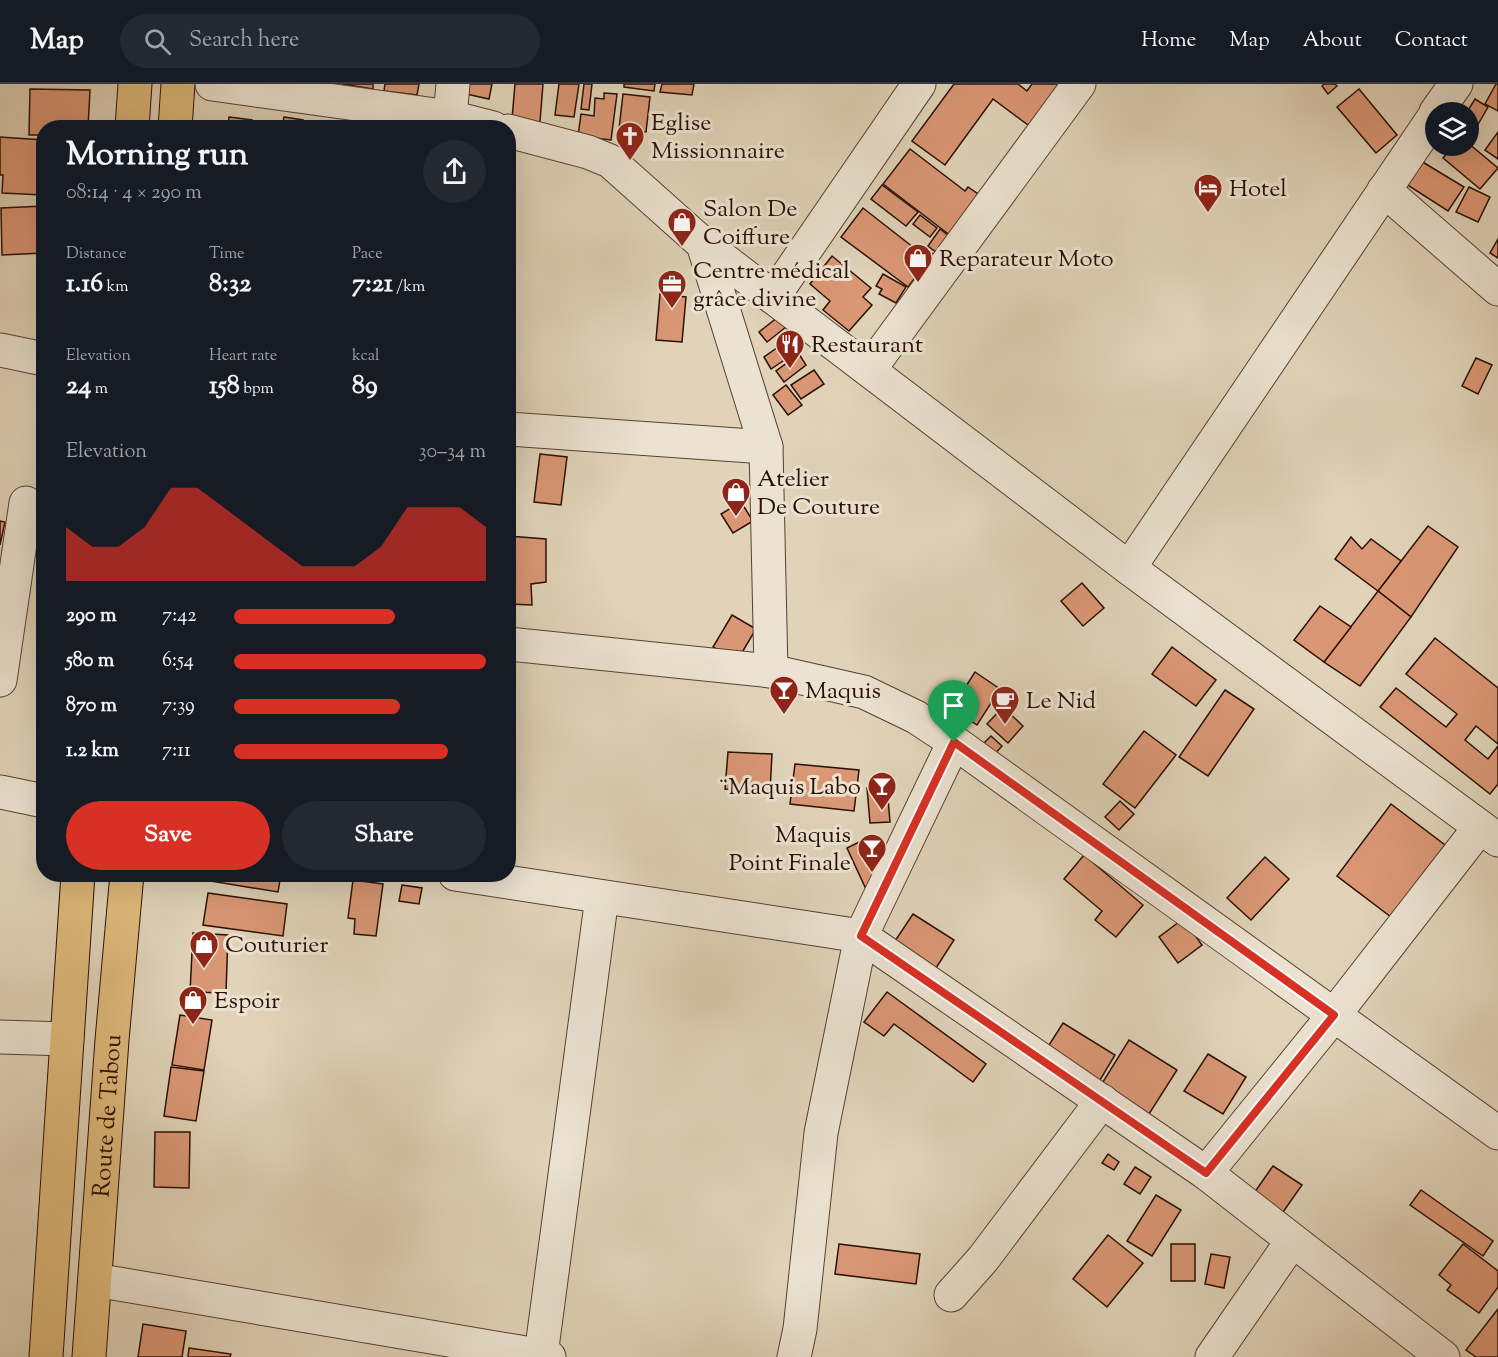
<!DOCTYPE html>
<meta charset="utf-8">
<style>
body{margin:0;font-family:"Sorts Mill Goudy",serif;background:#242831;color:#f1f3f6;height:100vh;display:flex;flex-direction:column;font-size:22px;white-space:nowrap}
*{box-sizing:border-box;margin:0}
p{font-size:20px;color:#9ea1a6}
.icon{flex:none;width:33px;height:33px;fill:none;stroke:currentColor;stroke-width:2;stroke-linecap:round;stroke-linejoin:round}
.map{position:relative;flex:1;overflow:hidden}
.drawer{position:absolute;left:36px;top:36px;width:480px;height:762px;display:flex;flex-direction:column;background:#171b24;border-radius:24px;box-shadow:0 6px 24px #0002}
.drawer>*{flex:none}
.buttons{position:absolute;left:1425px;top:18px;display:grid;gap:12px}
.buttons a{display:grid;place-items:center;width:54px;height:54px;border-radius:50%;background:#171b24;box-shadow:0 6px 24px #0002;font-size:30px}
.pin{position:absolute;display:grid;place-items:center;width:51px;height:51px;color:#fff;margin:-62px -26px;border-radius:50% 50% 50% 0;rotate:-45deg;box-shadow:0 0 6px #0007}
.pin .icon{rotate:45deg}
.round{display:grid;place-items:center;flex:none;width:63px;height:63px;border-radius:32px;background:#242831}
.summary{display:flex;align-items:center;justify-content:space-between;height:102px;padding:0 30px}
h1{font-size:33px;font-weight:700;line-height:45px}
.stats{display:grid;grid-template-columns:repeat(3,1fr);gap:9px;height:102px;padding:6px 30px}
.stats div{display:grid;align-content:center}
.stats b{font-size:26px;font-weight:700}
.stats small{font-size:16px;font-weight:400}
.stats p{font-size:16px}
.chart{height:168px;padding:12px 30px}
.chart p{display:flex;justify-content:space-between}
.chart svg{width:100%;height:108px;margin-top:6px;fill:#d93025;opacity:.7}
.button{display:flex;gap:12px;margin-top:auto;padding:12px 30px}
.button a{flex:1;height:69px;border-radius:36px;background:#d93025;color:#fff;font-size:24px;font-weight:700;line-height:69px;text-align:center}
.button a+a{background:#242831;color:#f1f3f6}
ul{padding:0 30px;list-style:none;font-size:20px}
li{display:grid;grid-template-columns:96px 72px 1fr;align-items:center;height:45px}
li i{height:15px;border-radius:8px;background:#d93025}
header{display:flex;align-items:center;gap:36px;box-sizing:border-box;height:84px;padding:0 30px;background:#171b24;border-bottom:2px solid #363941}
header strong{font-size:28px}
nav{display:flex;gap:33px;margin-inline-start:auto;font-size:21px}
.search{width:420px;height:54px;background:#242831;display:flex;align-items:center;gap:15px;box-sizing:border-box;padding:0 21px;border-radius:33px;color:#9ea1a6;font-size:22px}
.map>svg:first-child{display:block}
</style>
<header>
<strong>Map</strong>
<div class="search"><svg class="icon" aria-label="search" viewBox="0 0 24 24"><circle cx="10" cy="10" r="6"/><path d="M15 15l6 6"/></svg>Search here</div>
<nav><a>Home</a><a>Map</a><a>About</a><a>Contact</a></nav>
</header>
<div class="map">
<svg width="1498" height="1273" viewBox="0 0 1498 1273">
<rect width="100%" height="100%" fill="#e0d3b8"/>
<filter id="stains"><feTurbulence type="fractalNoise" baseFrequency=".00333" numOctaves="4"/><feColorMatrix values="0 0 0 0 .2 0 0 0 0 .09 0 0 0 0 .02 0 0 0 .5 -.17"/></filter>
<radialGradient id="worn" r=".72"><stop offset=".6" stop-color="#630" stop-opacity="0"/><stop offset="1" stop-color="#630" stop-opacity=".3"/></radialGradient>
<g fill="#da9775" stroke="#2b0f03" stroke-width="1.5">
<polygon points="342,0 373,0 373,5"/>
<polygon points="385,0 419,0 417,11 384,7"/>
<polygon points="468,0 492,0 489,15 466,10"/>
<polygon points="515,0 543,0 540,38 512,35"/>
<polygon points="559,0 579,0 574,33 555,31"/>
<polygon points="584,0 592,0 589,26 581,25"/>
<polygon points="624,0 655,0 654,7 624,3"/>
<polygon points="662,0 694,0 692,11 660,8"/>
<polygon points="954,0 1018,0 1027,7 1032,0 1064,0 1032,44 993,15 945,81 912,57"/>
<polygon points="1324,0 1335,0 1337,2 1328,10 1322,2"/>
<polygon points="1496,0 1498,0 1498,27 1485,20"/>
<polygon points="30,5 90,6 88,44 44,44 44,51 29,51"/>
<polygon points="1359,5 1397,51 1376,69 1337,23"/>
<polygon points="604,9 617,10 611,56 578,52 581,30 594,32 595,14 604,15"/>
<polygon points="623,10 650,13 646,48 619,45"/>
<polygon points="1475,15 1488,23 1469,56 1467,28"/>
<polygon points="229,33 252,36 251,44 228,44"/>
<polygon points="284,33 303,36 302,44 253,44 254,39 282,43"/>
<polygon points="361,36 412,44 360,44"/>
<polygon points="1498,48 1498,75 1485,66"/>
<polygon points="0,53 44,56 43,111 2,109 3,91 0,91"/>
<polygon points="1468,59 1498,84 1480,105 1443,74 1453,62 1468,62"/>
<polygon points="910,65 965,107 968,103 981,112 951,152 883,100"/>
<polygon points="1421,77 1464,103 1448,127 1406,100"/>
<polygon points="882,101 918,128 906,142 871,115"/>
<polygon points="1469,103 1490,113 1478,138 1456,128"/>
<polygon points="44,122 44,169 2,171 1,124"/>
<polygon points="863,124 918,167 922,161 933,170 908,203 841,153"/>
<polygon points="920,131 937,144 930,153 913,140"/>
<polygon points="940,145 949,152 937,169 928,162"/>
<polygon points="1498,155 1498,174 1490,169"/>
<polygon points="832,172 871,204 863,213 872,221 849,247 823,226 830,217 810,200"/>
<polygon points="883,190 906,203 896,219 879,210 882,205 876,202"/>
<polygon points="660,210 686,213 682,258 656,256"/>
<polygon points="778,233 786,243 767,258 759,248"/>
<polygon points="784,259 792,271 771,285 764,273"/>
<polygon points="799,270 806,281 784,298 776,287"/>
<polygon points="1476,274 1492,281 1478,310 1462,302"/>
<polygon points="814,286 824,300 801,315 791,301"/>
<polygon points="786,301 802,321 788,331 773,311"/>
<polygon points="540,370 567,373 561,421 534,418"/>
<polygon points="741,418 753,437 733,449 721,430"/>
<polygon points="0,437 5,438 0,461"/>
<polygon points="1428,442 1458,463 1411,533 1378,507"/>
<polygon points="508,452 546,455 546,498 531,500 532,521 508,520"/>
<polygon points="1351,453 1362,465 1371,455 1401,477 1378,507 1335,475"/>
<polygon points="1082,499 1104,524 1083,542 1061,517"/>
<polygon points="1378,507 1411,533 1360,602 1324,578"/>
<polygon points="1320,522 1351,543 1324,578 1294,556"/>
<polygon points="732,531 756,545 737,577 713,563"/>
<polygon points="1435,554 1498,604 1498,660 1476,642 1465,656 1488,675 1498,662 1498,700 1490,710 1380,623 1396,604 1446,643 1457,630 1406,590"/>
<polygon points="1172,563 1216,596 1196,622 1152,590"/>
<polygon points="975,588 1000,605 977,641 952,624"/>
<polygon points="1225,606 1254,625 1208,692 1179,673"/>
<polygon points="1003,623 1023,642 1008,659 987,640"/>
<polygon points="1144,647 1176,671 1135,724 1103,700"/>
<polygon points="991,652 1002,662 994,671 983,660"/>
<polygon points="728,668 772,670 770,707 725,705"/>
<polygon points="795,680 859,686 854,727 790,720"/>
<polygon points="887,702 890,738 870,739 867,704"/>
<polygon points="1120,717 1134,730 1119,746 1105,733"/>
<polygon points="1391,720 1445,761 1391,833 1337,792"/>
<polygon points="863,756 881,795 865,803 847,764"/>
<polygon points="1084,771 1143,821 1116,853 1095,836 1102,827 1064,795"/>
<polygon points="1265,773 1289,795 1251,836 1227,814"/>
<polygon points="199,790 281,790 278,808 198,795"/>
<polygon points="353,796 383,800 376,852 354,850 355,835 348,834"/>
<polygon points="402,801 422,804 419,820 399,817"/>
<polygon points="208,809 287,820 283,852 203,841"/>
<polygon points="913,830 954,856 936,884 895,857"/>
<polygon points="1183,835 1202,861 1178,879 1159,853"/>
<polygon points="193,849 228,851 226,909 190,908"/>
<polygon points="887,908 986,980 973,998 894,940 884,952 864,938"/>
<polygon points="180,931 212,936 204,986 172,981"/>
<polygon points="1063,939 1115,971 1097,1001 1044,969"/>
<polygon points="1129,956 1177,986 1149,1030 1101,1001"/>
<polygon points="1208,970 1246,993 1223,1030 1184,1007"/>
<polygon points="171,983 204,987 196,1037 164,1032"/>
<polygon points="155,1048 190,1048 189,1104 154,1103"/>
<polygon points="1108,1070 1119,1078 1114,1086 1102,1079"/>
<polygon points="1273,1082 1302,1101 1281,1131 1252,1112"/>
<polygon points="1135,1083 1151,1093 1140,1110 1124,1100"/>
<polygon points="1421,1106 1493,1157 1483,1172 1410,1121"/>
<polygon points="1156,1111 1181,1126 1152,1172 1127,1157"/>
<polygon points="1108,1151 1143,1179 1107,1223 1073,1195"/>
<polygon points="839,1160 920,1170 916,1200 835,1190"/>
<rect x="1171" y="1160" width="24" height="37"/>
<polygon points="1463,1160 1498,1187 1498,1203 1479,1229 1447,1206 1451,1201 1439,1191"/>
<polygon points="1211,1170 1230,1173 1224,1204 1205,1200"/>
<polygon points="1498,1225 1498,1273 1476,1273 1466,1266"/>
<polygon points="143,1240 186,1247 182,1273 138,1273"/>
<polygon points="189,1264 231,1270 230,1273 188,1273"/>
</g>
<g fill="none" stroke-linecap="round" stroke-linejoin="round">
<g stroke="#584030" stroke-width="35">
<g id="minor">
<polyline points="212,0 450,33 493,44"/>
<polyline points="1436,28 1456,0"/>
<polyline points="449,44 453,0"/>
<polyline points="508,47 588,68 610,77 703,160 1129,484 1498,756"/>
<polyline points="1384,106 1498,205"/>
<polyline points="703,160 766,363 771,587"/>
<polyline points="773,213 919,0"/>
<polyline points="0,266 44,275"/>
<polyline points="869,286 1079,0"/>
<polyline points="508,345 766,363"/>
<polyline points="1129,484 1436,30"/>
<polyline points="508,560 771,587 864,608 916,633 954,658 1498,1049"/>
<polyline points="0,596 26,419"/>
<polyline points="0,708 44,717"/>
<polyline points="455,790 861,852 1206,1089 1443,1273"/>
<polyline points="0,953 67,955"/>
<polyline points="1206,1089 1334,931 1480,743"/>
<polyline points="95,1196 549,1273"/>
<polyline points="951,1211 983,1175 1102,1017"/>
<polyline points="541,1271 602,813"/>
<polyline points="794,1273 800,1245 821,1049 861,852 954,658"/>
<polyline points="1212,1273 1292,1157"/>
</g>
</g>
<g stroke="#2b0f03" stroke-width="35">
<g id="major">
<polyline points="132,44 135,0"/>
<polyline points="175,44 178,0"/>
<polyline points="46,1273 78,790"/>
<path id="s1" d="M89,1273l23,-317 15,-166"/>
</g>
</g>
<use href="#minor" stroke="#ebe2d1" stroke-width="33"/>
<use href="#major" stroke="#e0ba7c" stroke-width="33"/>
</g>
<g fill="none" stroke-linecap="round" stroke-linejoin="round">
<g stroke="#fff" stroke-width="12">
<polygon id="route" points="954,658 1334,931 1206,1089 861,852"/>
</g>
<use href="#route" stroke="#d93025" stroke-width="8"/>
</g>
<defs>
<g id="church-pin" transform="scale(1.5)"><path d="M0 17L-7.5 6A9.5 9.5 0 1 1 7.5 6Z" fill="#8f2418" stroke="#ebe2d1"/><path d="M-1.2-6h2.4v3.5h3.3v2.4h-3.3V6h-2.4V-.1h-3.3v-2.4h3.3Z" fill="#fff"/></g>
<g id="hotel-pin" transform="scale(1.5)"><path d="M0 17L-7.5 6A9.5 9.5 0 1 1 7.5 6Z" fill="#8f2418" stroke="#ebe2d1"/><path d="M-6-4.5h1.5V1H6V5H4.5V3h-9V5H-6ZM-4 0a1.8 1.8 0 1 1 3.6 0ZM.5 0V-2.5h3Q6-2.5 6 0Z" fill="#fff"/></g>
<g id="shop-pin" transform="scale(1.5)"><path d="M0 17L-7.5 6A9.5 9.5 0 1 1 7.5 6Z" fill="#8f2418" stroke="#ebe2d1"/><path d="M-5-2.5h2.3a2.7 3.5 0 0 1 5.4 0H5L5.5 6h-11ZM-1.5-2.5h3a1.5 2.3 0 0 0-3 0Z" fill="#fff"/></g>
<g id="office-pin" transform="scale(1.5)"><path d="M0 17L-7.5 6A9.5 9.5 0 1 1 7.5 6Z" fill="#8f2418" stroke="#ebe2d1"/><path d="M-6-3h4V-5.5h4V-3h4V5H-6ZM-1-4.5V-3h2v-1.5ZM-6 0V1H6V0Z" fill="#fff"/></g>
<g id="restaurant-pin" transform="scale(1.5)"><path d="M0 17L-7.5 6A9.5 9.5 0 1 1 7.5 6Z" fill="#8f2418" stroke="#ebe2d1"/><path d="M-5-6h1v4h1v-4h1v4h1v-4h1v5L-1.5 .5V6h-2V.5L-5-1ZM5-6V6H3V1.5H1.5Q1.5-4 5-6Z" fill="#fff"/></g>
<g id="bar-pin" transform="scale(1.5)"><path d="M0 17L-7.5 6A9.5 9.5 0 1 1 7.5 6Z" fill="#8f2418" stroke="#ebe2d1"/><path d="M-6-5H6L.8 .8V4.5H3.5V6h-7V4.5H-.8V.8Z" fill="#fff"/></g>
<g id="cafe-pin" transform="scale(1.5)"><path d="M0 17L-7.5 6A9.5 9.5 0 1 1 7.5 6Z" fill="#8f2418" stroke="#ebe2d1"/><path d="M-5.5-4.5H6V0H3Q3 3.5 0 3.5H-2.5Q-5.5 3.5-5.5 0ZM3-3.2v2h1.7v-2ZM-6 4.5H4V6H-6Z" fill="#fff"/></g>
</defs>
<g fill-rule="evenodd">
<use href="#church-pin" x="630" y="52"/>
<use href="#hotel-pin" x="1208" y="104"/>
<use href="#shop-pin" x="682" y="138"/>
<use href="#shop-pin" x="918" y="174"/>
<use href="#office-pin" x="672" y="200"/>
<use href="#restaurant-pin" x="790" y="260"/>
<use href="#shop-pin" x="736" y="408"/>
<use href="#bar-pin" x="784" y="606"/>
<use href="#cafe-pin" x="1005" y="616"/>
<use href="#bar-pin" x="882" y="702"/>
<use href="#bar-pin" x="872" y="764"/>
<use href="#shop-pin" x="204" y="860"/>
<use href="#shop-pin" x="193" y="916"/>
</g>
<g text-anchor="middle" stroke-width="6" stroke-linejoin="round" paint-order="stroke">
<g font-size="24" fill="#2b0f03" stroke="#ebe2d1" text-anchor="start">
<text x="651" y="46">Eglise<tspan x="651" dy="28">Missionnaire</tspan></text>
<text x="1229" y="112">Hotel</text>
<text x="703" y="132">Salon De<tspan x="703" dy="28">Coiffure</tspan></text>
<text x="939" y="182">Reparateur Moto</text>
<text x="693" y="194">Centre médical<tspan x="693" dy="28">grâce divine</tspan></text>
<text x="811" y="268">Restaurant</text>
<text x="757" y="402">Atelier<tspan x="757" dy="28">De Couture</tspan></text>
<text x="805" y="614">Maquis</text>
<text x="1026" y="624">Le Nid</text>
<text x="861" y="710" text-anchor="end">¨Maquis Labo</text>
<text x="851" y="758" text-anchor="end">Maquis<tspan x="851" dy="28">Point Finale</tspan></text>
<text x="225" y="868">Couturier</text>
<text x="214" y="924">Espoir</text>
</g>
<g font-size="24" fill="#2b0f03" stroke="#ebe2d1">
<text dy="8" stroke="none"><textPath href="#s1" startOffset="242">Route de Tabou</textPath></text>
</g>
</g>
<rect width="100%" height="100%" filter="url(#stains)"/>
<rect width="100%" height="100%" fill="url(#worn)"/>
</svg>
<div class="buttons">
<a><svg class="icon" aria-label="layers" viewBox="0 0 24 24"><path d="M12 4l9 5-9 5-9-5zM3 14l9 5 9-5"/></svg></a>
</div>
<div class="pin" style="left:954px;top:658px;background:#1e9e55"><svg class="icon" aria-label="arrive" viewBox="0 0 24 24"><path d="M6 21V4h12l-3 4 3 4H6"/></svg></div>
<section class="drawer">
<div class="summary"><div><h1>Morning run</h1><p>08:14 · 4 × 290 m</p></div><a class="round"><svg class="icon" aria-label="share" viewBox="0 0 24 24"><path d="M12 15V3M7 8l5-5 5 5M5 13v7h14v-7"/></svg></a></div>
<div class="stats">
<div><p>Distance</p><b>1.16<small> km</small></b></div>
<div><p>Time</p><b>8:32</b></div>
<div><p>Pace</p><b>7:21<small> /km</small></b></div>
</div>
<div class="stats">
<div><p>Elevation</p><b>24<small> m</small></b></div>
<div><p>Heart rate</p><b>158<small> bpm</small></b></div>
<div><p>kcal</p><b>89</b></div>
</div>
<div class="chart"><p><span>Elevation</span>30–34 m</p>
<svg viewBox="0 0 160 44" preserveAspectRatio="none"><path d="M0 44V22L10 30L20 30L30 22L40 6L50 6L60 14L70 22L80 30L90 38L100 38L110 38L120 30L130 14L140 14L150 14L160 22V44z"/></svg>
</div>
<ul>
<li><b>290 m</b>7:42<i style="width:64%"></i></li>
<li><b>580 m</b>6:54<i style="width:100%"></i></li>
<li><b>870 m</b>7:39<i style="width:66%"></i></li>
<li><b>1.2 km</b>7:11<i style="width:85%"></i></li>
</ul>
<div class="button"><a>Save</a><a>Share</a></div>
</section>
</div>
